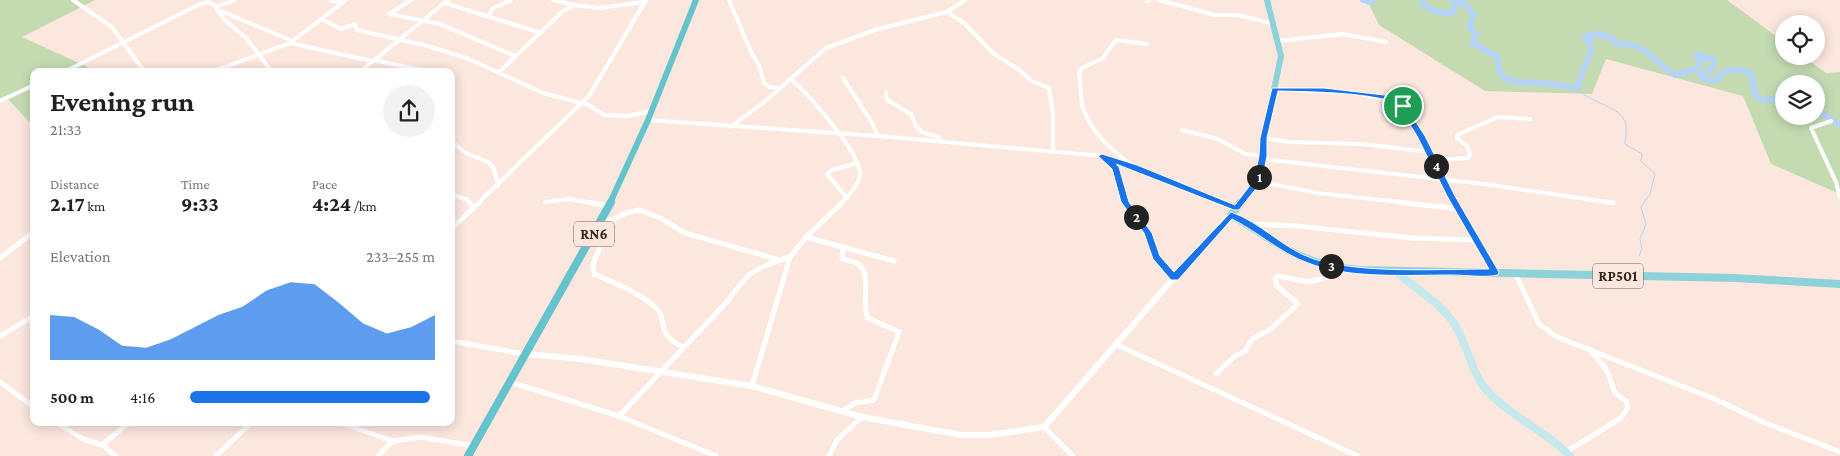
<!DOCTYPE html>
<meta charset="utf-8">
<style>
body{margin:0;font-family:"Crimson Pro",serif;background:#f2f2f2;color:#202124;height:100vh;display:flex;flex-direction:column;font-size:19px;white-space:nowrap}
*{box-sizing:border-box;margin:0}
p{font-size:16px;color:#757577}
.icon{flex:none;width:28px;height:28px;fill:none;stroke:currentColor;stroke-width:2;stroke-linecap:round;stroke-linejoin:round}
.map{position:relative;flex:1;overflow:hidden}
.side{position:absolute;left:30px;top:68px;width:425px;height:358px;display:flex;flex-direction:column;background:#fff;border-radius:10px;box-shadow:0 2px 12px #0003}
.side>*{flex:none}
.buttons{position:absolute;left:1775px;top:15px;display:grid;gap:10px}
.buttons a{display:grid;place-items:center;width:50px;height:50px;border-radius:50%;background:#fff;box-shadow:0 2px 12px #0003;font-size:25px}
.pin{position:absolute;display:grid;place-items:center;width:42px;height:42px;color:#fff;margin:-21px;border:2px solid #fff;border-radius:50%;box-shadow:0 1px 5px #0007}
.km{position:absolute;width:25px;height:25px;margin:-12px;border-radius:50%;background:#222;color:#fff;font-size:14px;line-height:25px;text-align:center}
.round{display:grid;place-items:center;flex:none;width:52px;height:52px;border-radius:26px;background:#f2f2f2}
.summary{display:flex;align-items:center;justify-content:space-between;height:85px;padding:0 20px}
h1{font-size:28px;font-weight:700;line-height:38px}
.figures{display:grid;grid-template-columns:repeat(3,1fr);gap:8px;height:85px;padding:5px 20px}
.figures div{display:grid;align-content:center}
.figures b{font-size:21px;font-weight:700}
.figures small{font-size:14px;font-weight:400}
.figures p{font-size:14px}
.chart{height:140px;padding:10px 20px}
.chart p{display:flex;justify-content:space-between}
.chart svg{width:100%;height:90px;margin-top:5px;fill:#1a73e8;opacity:.7}
ul{padding:0 20px;list-style:none;font-size:16px}
li{display:grid;grid-template-columns:80px 60px 1fr;align-items:center;height:38px}
li i{height:12px;border-radius:6px;background:#1a73e8}
.map>svg:first-child{display:block}
</style>
<div class="map">
<svg width="1840" height="456" viewBox="0 0 1840 456">
<rect width="100%" height="100%" fill="#fce7df"/>
<g fill="#c4dbb2" fill-rule="evenodd">
<polygon points="0,0 95,0 22,37 90,68 91,71 34,71 34,127 5,96 0,99"/>
<path d="M1367,0h360l57,42v14h19l23,17 14,-1v122l-69,-30 -28,-68 -137,-37 -14,35 -107,-3 -106,-66zM1784,84h32v32h-32z"/>
</g>
<g fill="none" stroke-linecap="round" stroke-linejoin="round">
<path stroke="#b5d3f8" stroke-width="1" d="M1577,88c15,18 44,16 49,37 1,7 -1,14 -1,19l17,10 -1,7 14,13 -5,20 -9,13 5,17 -6,15 2,10 -3,7"/>
<g stroke="#b5d3f8" stroke-width="6">
<polyline points="1363,0 1369,2 1374,0"/>
<path d="M1424,0l-1,4c9,8 18,10 29,9l4,-7 -3,-5 11,2 10,12 -5,12 8,8 -5,8 26,14c-3,29 24,25 43,26 12,1 24,3 36,5l14,-38 -1,-7 -6,-6 14,-3 14,4 4,6c4,0 8,-1 12,0 20,3 31,22 47,31l21,-6 5,-7 -5,-5 1,-2 17,4 -2,11 -12,4 3,5 13,2c8,-15 21,-12 35,-8l4,22 8,5 21,-2"/>
<polyline points="1816,109 1840,125"/>
</g>
<g stroke="#fff" stroke-width="4">
<polyline points="73,0 112,27 144,71"/>
<polyline points="330,0 343,3"/>
<polyline points="411,0 389,14 440,24 515,56"/>
<polyline points="553,0 575,5"/>
<polyline points="729,0 752,54 759,65 764,83 769,87 779,88"/>
<polyline points="1159,0 1215,15 1238,15 1274,24"/>
<polyline points="1147,1 1149,0"/>
<polyline points="445,3 541,33"/>
<polyline points="216,7 234,0"/>
<polyline points="221,11 290,40 290,43 346,0"/>
<polyline points="947,12 964,23 993,53 1018,69 1032,81 1049,88 1053,114 1053,150"/>
<polyline points="489,17 492,9 511,0"/>
<polyline points="322,19 341,29 355,24 357,30 428,46 469,59 543,93 589,105 604,115 627,116 652,111"/>
<polyline points="1278,41 1343,34 1386,42"/>
<polyline points="374,60 426,71"/>
<polyline points="66,71 198,5 209,2 214,5 224,19 247,39 271,71"/>
<polyline points="214,71 290,43 372,61"/>
<polyline points="361,71 448,0"/>
<polyline points="499,72 563,11 575,5 600,8 645,2"/>
<polyline points="843,78 871,121 878,136"/>
<path d="M791,79c17,15 70,74 69,96 -1,9 -12,22 -19,28"/>
<polyline points="1275,89 1353,93 1399,101 1421,136 1455,203"/>
<polyline points="886,93 887,100 911,114 916,126 922,132 938,137 942,142"/>
<polyline points="0,101 34,85"/>
<polyline points="648,120 878,136 1102,156 1225,203"/>
<polyline points="1831,121 1811,128 1836,182 1840,197"/>
<polyline points="730,127 763,103 826,48 878,29 947,12 965,0"/>
<polyline points="1182,130 1218,139 1245,154 1263,156"/>
<polyline points="1264,138 1289,142 1362,144 1429,152"/>
<polyline points="451,141 466,153 488,162 494,168 498,186"/>
<polyline points="1103,157 1116,167"/>
<polyline points="1262,159 1484,184 1613,203"/>
<polyline points="1115,160 1126,203"/>
<polyline points="1433,160 1468,158 1470,154 1467,146 1457,138 1457,135 1498,117 1530,119"/>
<path d="M1131,165c-20,-16 -43,-35 -49,-61 -2,-11 -1,-22 -3,-32l3,-4 21,-10 13,-18 31,4"/>
<polyline points="1258,181 1317,193 1409,203"/>
<polyline points="451,194 468,200 470,203"/>
<polyline points="847,198 827,174 832,170 858,163"/>
<polyline points="545,202 569,199 594,203"/>
<polyline points="478,203 589,96 646,0"/>
</g>
<g stroke="#fff" stroke-width="5">
<polyline points="469,202 473,209"/>
<polyline points="587,202 608,206"/>
<polyline points="1125,202 1148,233 1156,257 1175,277"/>
<polyline points="1221,202 1236,208"/>
<polyline points="1398,202 1459,209"/>
<polyline points="1455,202 1495,272"/>
<polyline points="1607,202 1613,203"/>
<path d="M610,222l-17,42 1,10c20,9 45,18 62,34 14,14 -3,24 27,39"/>
<polyline points="1250,224 1296,226 1412,238 1477,240"/>
<polyline points="598,226 629,212 640,210 660,218 685,233 776,259"/>
<polyline points="451,229 480,202"/>
<polyline points="806,237 894,261"/>
<polyline points="0,258 34,232"/>
<polyline points="1516,275 1539,324 1557,337 1717,400 1763,422 1840,452"/>
<polyline points="0,336 34,316"/>
<polyline points="451,341 525,354"/>
<polyline points="1115,344 1358,456"/>
<polyline points="1216,374 1235,356 1245,351 1252,339 1271,329 1298,304 1277,286 1275,279 1277,276 1309,282 1340,274 1342,268"/>
<polyline points="0,382 34,407"/>
<polyline points="510,382 619,416 716,456"/>
<polyline points="752,386 790,257 806,237 843,202"/>
<path d="M842,411l13,-8 19,-3 25,-68 -31,-14c-8,-15 5,-43 -10,-54 -5,-4 -11,-3 -16,-5l1,-12"/>
<path d="M619,416l107,-113c22,-31 28,-35 64,-46"/>
<polyline points="54,421 83,439 102,445"/>
<polyline points="335,421 393,441 420,437 474,446"/>
<polyline points="1044,427 1073,456"/>
<polyline points="1566,452 1621,418 1628,407 1626,401 1615,393 1607,370 1589,349"/>
<polyline points="116,456 102,445 131,421"/>
<polyline points="216,456 253,421"/>
<polyline points="378,456 393,441"/>
<polyline points="829,456 837,440 862,417"/>
</g>
<polyline stroke="#fff" stroke-width="6" points="525,354 581,359 752,386 862,417 961,435 990,435 1044,427 1199,249 1231,215"/>
<path stroke="#c5e8ec" stroke-width="8" d="M1396,272c20,17 45,31 59,53 14,22 16,49 34,68 24,25 57,38 81,63"/>
<polyline stroke="#8bd2d9" stroke-width="6" points="1240,203 1258,181 1264,138 1281,56 1267,0"/>
<path stroke="#8bd2d9" stroke-width="8" d="M1241,202l-10,13c23,12 43,29 67,40 19,9 39,13 60,15l376,8 106,6"/>
<polyline stroke="#64c3cc" stroke-width="6" points="610,203 648,120 696,0"/>
<polyline stroke="#64c3cc" stroke-width="8" points="468,456 611,202"/>
</g>
<path fill="#1a73e8" stroke="#fff" fill-rule="evenodd" d="M1272,88h52l60,7 17,4 24,37 30,60 44,76 -1,3c-14,3 -32,0 -46,0 -44,0 -104,4 -144,-12 -28,-10 -50,-31 -76,-44l-54,61h-7l-18,-21 -9,-26 -23,-31 -9,-33 -14,-13 4,-2 35,11 98,40 19,-25 5,-24 1,-18zM1278,91c39,1 80,1 118,11l21,34 30,60 42,73c-53,0 -125,5 -175,-10 -31,-10 -53,-37 -83,-47l-57,60 -14,-16 -8,-23 -23,-31 -10,-35 -3,-3 118,46h5l23,-29 5,-25v-18z"/>
<g text-anchor="middle" stroke-width="4.5" stroke-linejoin="round" paint-order="stroke">
<g fill="#fce7df" stroke="#6f605a" stroke-width="1">
<rect x="574" y="221.5" width="40" height="25" rx="4"/>
<rect x="1593" y="263.5" width="50" height="25" rx="4"/>
</g>
<g font-size="15" font-weight="bold" fill="#322621">
<text x="594" y="239">RN6</text>
<text x="1618" y="281">RP501</text>
</g>
</g>
</svg>
<div class="buttons">
<a><svg class="icon" aria-label="locate" viewBox="0 0 24 24"><circle cx="12" cy="12" r="6"/><path d="M12 2v4M12 18v4M2 12h4M18 12h4"/></svg></a>
<a><svg class="icon" aria-label="layers" viewBox="0 0 24 24"><path d="M12 4l9 5-9 5-9-5zM3 14l9 5 9-5"/></svg></a>
</div>
<div class="pin" style="left:1403px;top:106px;background:#1e9e55"><svg class="icon" aria-label="arrive" viewBox="0 0 24 24"><path d="M6 21V4h12l-3 4 3 4H6"/></svg></div>
<b class="km" style="left:1259px;top:177px">1</b>
<b class="km" style="left:1136px;top:217px">2</b>
<b class="km" style="left:1331px;top:266px">3</b>
<b class="km" style="left:1436px;top:166px">4</b>
<section class="side">
<div class="summary"><div><h1>Evening run</h1><p>21:33</p></div><a class="round"><svg class="icon" aria-label="share" viewBox="0 0 24 24"><path d="M12 15V3M7 8l5-5 5 5M5 13v7h14v-7"/></svg></a></div>
<div class="figures">
<div><p>Distance</p><b>2.17<small> km</small></b></div>
<div><p>Time</p><b>9:33</b></div>
<div><p>Pace</p><b>4:24<small> /km</small></b></div>
</div>
<div class="chart"><p><span>Elevation</span>233–255 m</p>
<svg viewBox="0 0 160 44" preserveAspectRatio="none"><path d="M0 44V22L10 23L20 29L30 37L40 38L50 34L60 28L70 22L80 18L90 10L100 6L110 7L120 16L130 26L140 31L150 28L160 22V44z"/></svg>
</div>
<ul>
<li><b>500 m</b>4:16<i style="width:98%"></i></li>
</ul>
</section>
</div>
